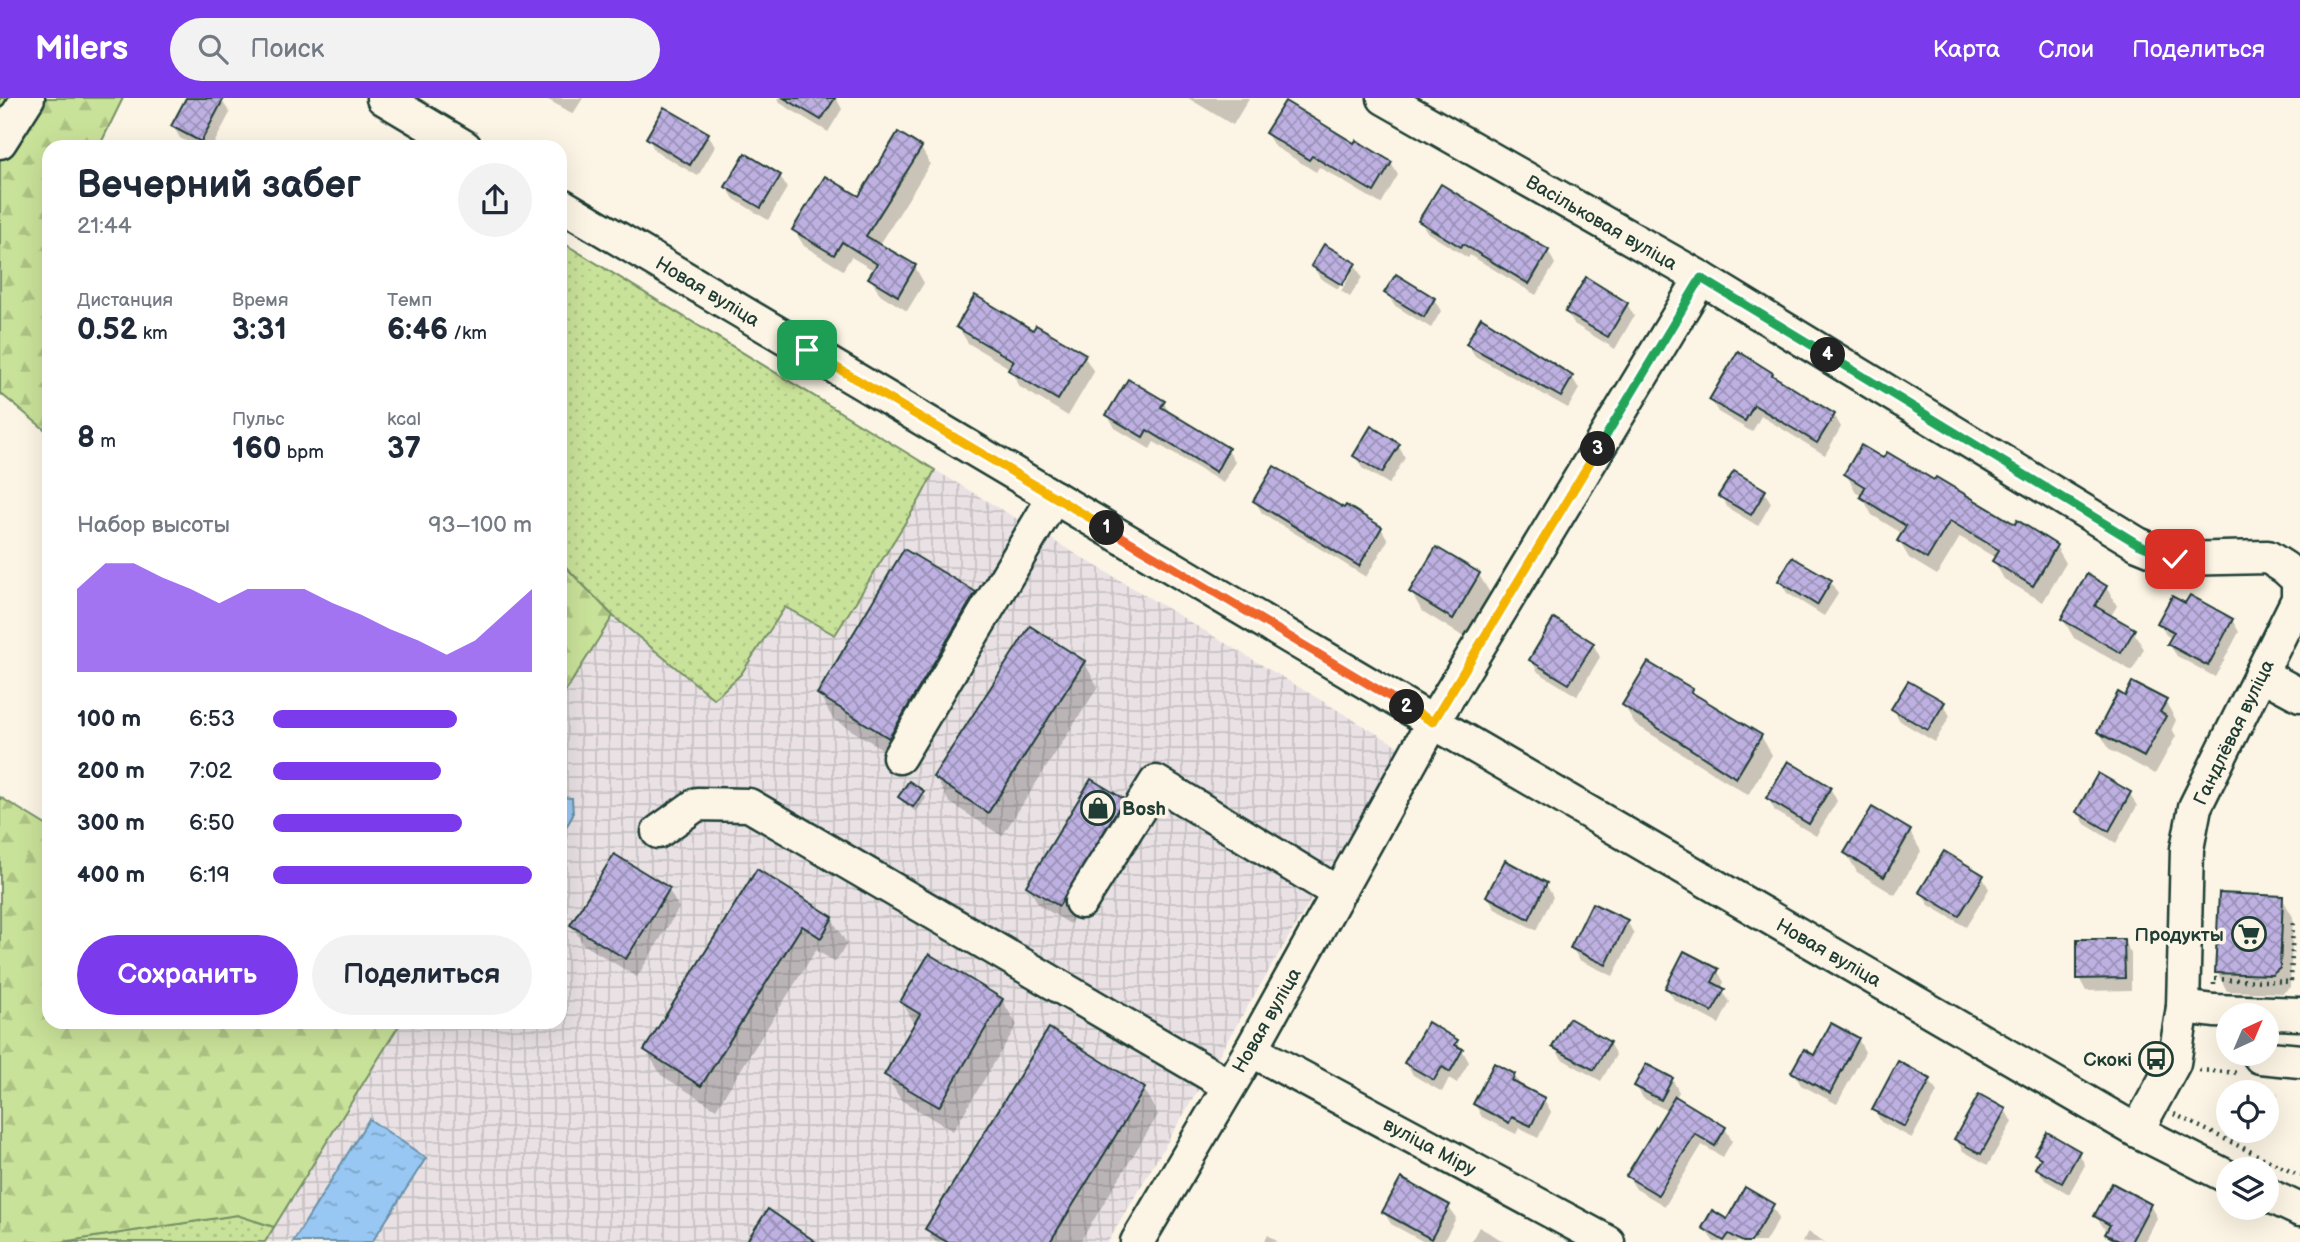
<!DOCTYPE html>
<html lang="ru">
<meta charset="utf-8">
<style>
body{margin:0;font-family:"Balsamiq Sans",sans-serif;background:#f2f2f3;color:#1f2937;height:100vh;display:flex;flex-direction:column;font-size:26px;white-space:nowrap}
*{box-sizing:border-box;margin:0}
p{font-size:23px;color:#747a83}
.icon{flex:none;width:38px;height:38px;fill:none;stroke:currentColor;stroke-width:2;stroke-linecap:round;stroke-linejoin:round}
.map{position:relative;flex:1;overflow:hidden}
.details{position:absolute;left:42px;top:42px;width:525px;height:889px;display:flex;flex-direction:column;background:#fff;border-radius:21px;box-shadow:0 7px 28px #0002}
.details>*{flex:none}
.needle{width:46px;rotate:44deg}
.controls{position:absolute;left:2216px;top:905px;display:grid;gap:14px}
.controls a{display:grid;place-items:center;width:63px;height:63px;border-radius:50%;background:#fff;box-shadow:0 7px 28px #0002;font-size:35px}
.pin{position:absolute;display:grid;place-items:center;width:60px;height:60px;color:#fff;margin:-30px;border-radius:14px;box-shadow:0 4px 10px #0006}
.km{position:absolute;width:35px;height:35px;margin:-18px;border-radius:50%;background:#222;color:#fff;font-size:19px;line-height:35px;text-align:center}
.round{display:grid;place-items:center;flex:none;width:74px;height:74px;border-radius:37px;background:#f2f2f3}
.overview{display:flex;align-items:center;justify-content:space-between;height:119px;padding:0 35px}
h1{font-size:38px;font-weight:600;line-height:52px}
.metrics{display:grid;grid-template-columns:repeat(3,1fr);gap:10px;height:119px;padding:7px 35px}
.metrics div{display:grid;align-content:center}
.metrics b{font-size:30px;font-weight:600}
.metrics small{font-size:19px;font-weight:400}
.metrics p{font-size:19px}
.chart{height:196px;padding:14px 35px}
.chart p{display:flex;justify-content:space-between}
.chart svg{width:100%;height:126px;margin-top:7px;fill:#7c3aed;opacity:.7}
.button{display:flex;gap:14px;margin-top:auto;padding:14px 35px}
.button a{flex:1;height:80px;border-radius:42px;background:#7c3aed;color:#fff;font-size:28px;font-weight:600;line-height:80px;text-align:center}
.button a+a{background:#f2f2f3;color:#1f2937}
ul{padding:0 35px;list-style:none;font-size:23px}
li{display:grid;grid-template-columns:112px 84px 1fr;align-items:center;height:52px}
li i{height:18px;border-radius:9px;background:#7c3aed}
header{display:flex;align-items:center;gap:42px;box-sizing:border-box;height:98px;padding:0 35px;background:#7c3aed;color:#fff}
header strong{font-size:33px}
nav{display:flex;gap:38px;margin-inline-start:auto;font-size:24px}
.search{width:490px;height:63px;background:#f2f2f3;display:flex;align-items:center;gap:18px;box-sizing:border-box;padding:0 24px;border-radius:38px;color:#747a83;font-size:26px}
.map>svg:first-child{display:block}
</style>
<header>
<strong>Milers</strong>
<div class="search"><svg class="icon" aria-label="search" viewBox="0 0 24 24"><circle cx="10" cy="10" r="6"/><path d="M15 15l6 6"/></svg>Поиск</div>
<nav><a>Карта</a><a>Слои</a><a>Поделиться</a></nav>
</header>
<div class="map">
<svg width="2300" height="1144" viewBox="0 0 2300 1144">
<defs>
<pattern id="industrial-grid" width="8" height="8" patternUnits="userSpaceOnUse" patternTransform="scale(1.75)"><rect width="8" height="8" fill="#e9e1e4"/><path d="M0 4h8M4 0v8" fill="none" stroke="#c7c2c4"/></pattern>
<pattern id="grass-dots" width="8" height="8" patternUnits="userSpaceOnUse" patternTransform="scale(1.75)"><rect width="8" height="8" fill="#c9e299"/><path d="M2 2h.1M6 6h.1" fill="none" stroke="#acc384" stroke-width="1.8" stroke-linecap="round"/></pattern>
<pattern id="forest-firs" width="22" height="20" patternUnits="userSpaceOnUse" patternTransform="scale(1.75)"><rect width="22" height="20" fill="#c9e299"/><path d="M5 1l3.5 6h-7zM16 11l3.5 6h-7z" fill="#acc384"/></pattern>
<pattern id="water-ripples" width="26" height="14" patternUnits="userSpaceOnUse" patternTransform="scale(1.75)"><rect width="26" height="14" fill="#98c7f3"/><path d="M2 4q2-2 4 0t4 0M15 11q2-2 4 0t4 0" fill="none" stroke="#7ba3c6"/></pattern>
<pattern id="building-cross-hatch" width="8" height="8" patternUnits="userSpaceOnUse" patternTransform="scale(1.75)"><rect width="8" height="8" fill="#beb1e2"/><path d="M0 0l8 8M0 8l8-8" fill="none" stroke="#9a91b8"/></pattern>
</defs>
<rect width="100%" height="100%" fill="#fcf5e5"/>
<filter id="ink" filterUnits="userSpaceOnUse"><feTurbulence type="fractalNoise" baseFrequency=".0143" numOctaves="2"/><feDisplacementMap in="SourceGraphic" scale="14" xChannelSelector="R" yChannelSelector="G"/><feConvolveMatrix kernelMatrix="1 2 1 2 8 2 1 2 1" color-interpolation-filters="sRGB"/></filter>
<g filter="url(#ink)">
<g fill="url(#industrial-grid)">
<polygon points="935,372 1401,650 1108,1144 265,1144 401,924 560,924 560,602 613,518 714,601 741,576 785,509 835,537 920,401"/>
<polygon points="2254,985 2279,996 2266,1026 2266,994 2250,994"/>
</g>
<g fill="url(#grass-dots)" stroke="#749066" stroke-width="2">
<polygon points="560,143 935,372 920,401 835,537 785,509 741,576 714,601 613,518 560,463"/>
<polygon points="237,1117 274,1129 265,1144 62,1144"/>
</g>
<g fill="url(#forest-firs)" stroke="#749066" stroke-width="2">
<polygon points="0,0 123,0 99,49 49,49 49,335 0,295"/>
<polygon points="560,463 613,518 560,602"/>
<polygon points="0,699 49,729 49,924 401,924 274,1129 237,1117 62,1144 0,1144"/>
</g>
<g fill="url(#water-ripples)" stroke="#6890a7" stroke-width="2">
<polygon points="560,699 572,700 573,717 560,740"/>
<polygon points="369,1021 426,1060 372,1144 293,1144"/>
</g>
<g fill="#0003">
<polygon points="188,0 217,0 222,3 230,15 212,49 197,49 180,40 173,28"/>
<polygon points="545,0 583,0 573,16"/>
<polygon points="777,0 836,0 842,11 828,34 780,5"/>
<polygon points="1188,0 1249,0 1233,27"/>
<polygon points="708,36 715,49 698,78 655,53 648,40"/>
<polygon points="1267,36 1355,47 1391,65 1398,77 1381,106 1319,69 1316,74 1274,48"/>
<polygon points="921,50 930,66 879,148 915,169 924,185 907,213 880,196 870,180 875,173 851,159 843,172 804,148 794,132 860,101"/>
<polygon points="780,78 787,90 768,122 734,101 727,89"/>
<polygon points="1420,123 1548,153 1555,166 1536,197 1470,157 1468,160 1428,135"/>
<polygon points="1355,167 1362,179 1350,199 1341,193 1355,170 1351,170 1338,191 1320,180 1313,168"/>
<polygon points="1387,195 1434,201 1441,213 1431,230 1394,207"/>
<polygon points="1627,206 1634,218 1615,251 1574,226 1567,214"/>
<polygon points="958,229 1033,234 1084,258 1094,274 1068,318 1020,289 1011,271 968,245"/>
<polygon points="1468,246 1572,279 1579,291 1568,310 1475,258"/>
<polygon points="1772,276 1775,281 1834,317 1841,329 1825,357 1761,318 1752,334 1718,314 1711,302"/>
<polygon points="1163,304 1171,317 1228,352 1235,364 1223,385 1154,344 1150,351 1115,330 1108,317"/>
<polygon points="1398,347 1405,360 1389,386 1362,370 1355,358"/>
<polygon points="1846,376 2015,428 2056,448 2066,465 2043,504 2004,481 1994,463 1996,460 1960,439 1937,477 1909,460 1899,443 1903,436 1872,417 1862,398 1856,394"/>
<polygon points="1764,393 1771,405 1758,428 1728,410 1721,398"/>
<polygon points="1255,403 1345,412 1381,430 1388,442 1366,479 1262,415"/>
<polygon points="1479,477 1490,495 1464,539 1422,513 1411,494"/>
<polygon points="1780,483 1830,483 1838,496 1824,518 1787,495"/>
<polygon points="2106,489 2117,508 2110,519 2133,533 2144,551 2132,573 2074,540 2063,521"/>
<polygon points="975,495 989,520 904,664 833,621 819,596"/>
<polygon points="2232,522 2239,534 2215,579 2177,558 2169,546 2172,540 2166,537 2159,525"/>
<polygon points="1593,546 1600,559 1577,598 1538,574 1531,562"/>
<polygon points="1084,564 1098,589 1002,738 949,704 935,679"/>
<polygon points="1692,592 1696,599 1761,638 1772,657 1748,697 1635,626 1624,607"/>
<polygon points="2126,600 2165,603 2176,622 2172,631 2176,638 2155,676 2110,652 2099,634"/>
<polygon points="1943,605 1950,618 1935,644 1900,623 1893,611"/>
<polygon points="910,685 923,695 926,700 916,714 903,704 900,699"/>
<polygon points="1830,690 1837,703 1816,738 1775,713 1768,700"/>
<polygon points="2130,696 2137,708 2116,745 2085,726 2078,714"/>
<polygon points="1122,702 1133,721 1070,826 1039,807 1028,788"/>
<polygon points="1872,711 1910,734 1921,753 1895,797 1857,774 1846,755"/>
<polygon points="758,774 832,821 847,846 835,864 816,852 716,1011 661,977 646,952"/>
<polygon points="1982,778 1989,791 1966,829 1929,807 1921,794"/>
<polygon points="1546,786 1553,799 1536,832 1495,811 1488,798"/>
<polygon points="668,791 679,810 637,879 583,846 572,827"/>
<polygon points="2282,800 2293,819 2290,889 2283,895 2227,893 2217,874"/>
<polygon points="1627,823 1634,836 1613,878 1579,862 1572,849"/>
<polygon points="2123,843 2131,855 2131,892 2086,893 2079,880"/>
<polygon points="1717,872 1724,884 1721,891 1730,904 1719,926 1674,902 1667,890"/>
<polygon points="1002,902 1017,927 953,1033 901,1002 886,977 916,928 902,904"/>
<polygon points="1858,941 1865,954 1837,1006 1801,987 1793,974 1815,959"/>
<polygon points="1457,943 1469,964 1457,985 1449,980 1442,994 1413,977 1406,965"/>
<polygon points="1609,945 1616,957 1601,983 1562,961 1554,949"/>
<polygon points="1514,977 1522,990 1544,1002 1551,1014 1538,1040 1519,1030 1516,1036 1482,1019 1475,1006"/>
<polygon points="1672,981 1679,994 1675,1001 1725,1030 1732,1043 1723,1059 1702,1047 1665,1108 1636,1091 1628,1078 1668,1013 1643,1000 1636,988"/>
<polygon points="1929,982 1937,994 1912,1040 1881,1024 1874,1011"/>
<polygon points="1144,992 1158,1017 1080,1144 935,1144 927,1131"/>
<polygon points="2005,1012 2012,1024 1988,1067 1963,1053 1956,1041"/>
<polygon points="2078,1054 2085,1067 2069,1096 2045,1082 2037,1070 2041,1064 2036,1056"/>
<polygon points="2150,1107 2157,1120 2144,1144 2112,1144 2107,1136 2109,1133 2104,1130 2096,1118"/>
<polygon points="1448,1108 1456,1120 1443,1144 1424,1144 1391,1126 1384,1114"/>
<polygon points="1772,1108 1779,1120 1765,1144 1714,1144 1704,1130"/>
<polygon points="1479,1129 1505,1144 1471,1144"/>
<polygon points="1808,1134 1825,1144 1802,1144"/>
<polygon points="1268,1137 1278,1144 1264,1144"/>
</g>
<g fill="url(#building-cross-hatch)" stroke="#1f3d34" stroke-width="2">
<polygon points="186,0 224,0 201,44 171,28"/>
<polygon points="784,0 835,0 821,22"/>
<polygon points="1285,3 1354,45 1356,42 1392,64 1374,94 1312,58 1309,62 1265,35"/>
<polygon points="664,9 709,35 690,67 646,40"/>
<polygon points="898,34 922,49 866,138 916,167 898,198 868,180 877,166 842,144 834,157 792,132 825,78 859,98"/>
<polygon points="745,55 781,77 761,110 725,89"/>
<polygon points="1441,86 1549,152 1529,186 1463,146 1461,149 1418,123"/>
<polygon points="1324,146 1356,165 1342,187 1311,168"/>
<polygon points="1396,176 1435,200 1424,219 1384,195"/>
<polygon points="1586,179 1628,205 1608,239 1565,214"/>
<polygon points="975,197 1033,232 1036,227 1086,256 1058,302 1008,272 1014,263 956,229"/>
<polygon points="1481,219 1573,278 1561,299 1466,246"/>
<polygon points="1738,253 1773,275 1772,277 1835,316 1817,345 1754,307 1745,323 1709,302"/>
<polygon points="1128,281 1165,303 1161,309 1229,350 1216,374 1147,332 1143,339 1106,317"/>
<polygon points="1371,328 1400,346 1382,375 1353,358"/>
<polygon points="1861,347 1883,360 1887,354 1934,382 1936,379 2015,426 2017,422 2057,447 2033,488 1992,463 1999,452 1950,423 1927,461 1897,443 1906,428 1860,399 1865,389 1844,376"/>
<polygon points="1274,368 1344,410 1346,407 1382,429 1359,468 1253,403"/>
<polygon points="1734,373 1766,392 1751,417 1718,398"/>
<polygon points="1436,449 1480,475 1453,521 1409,494"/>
<polygon points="904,451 976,494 889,640 817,596"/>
<polygon points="1792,459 1832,482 1817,507 1778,483"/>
<polygon points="2087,476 2107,488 2095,508 2135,531 2121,555 2061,521"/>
<polygon points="2190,497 2233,521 2208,568 2167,546 2174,534 2157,525 2172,498 2185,505"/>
<polygon points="1554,520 1594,545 1569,586 1529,562"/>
<polygon points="1030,528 1085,563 988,715 933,679"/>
<polygon points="1648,564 1693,591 1691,594 1762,637 1736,680 1622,607"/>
<polygon points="1908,583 1945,604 1928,632 1891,611"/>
<polygon points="2132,584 2167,602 2160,614 2166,618 2144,659 2097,634 2118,594 2125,598"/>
<polygon points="1788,663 1831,689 1809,726 1766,700"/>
<polygon points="2098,675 2131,694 2109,733 2076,714"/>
<polygon points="1091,681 1124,701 1059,808 1026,788"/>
<polygon points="909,683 924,693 913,709 898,699"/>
<polygon points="1872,709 1911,732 1884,779 1844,755"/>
<polygon points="1944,753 1984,777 1959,818 1919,794"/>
<polygon points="614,756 670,790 626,861 570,827"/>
<polygon points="1505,762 1547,785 1529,821 1486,798"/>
<polygon points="757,771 833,819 821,840 802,828 701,988 644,952"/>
<polygon points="2219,795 2283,798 2280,870 2272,877 2215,875"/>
<polygon points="1592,805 1628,822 1606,867 1570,850"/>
<polygon points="2077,841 2124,841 2125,880 2077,881"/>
<polygon points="1684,853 1719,871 1712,884 1725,891 1712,914 1665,890"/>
<polygon points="929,856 1003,901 939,1009 884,977 920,916 900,904"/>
<polygon points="1569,920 1610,944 1594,972 1552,949"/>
<polygon points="1428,924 1458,942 1455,947 1463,951 1450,974 1442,969 1434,982 1404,965"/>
<polygon points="1831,925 1859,940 1830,995 1791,974 1804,951 1814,957"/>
<polygon points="1049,930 1145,990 1050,1144 947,1144 925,1131"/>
<polygon points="1898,963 1931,981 1905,1029 1872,1012"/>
<polygon points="1494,965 1515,976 1512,983 1545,1000 1531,1028 1512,1019 1509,1025 1473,1006"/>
<polygon points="1646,966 1673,980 1661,1002 1634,988"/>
<polygon points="1979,996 2006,1011 1981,1056 1954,1041"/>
<polygon points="1675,998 1726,1029 1715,1048 1695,1036 1658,1097 1626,1078"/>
<polygon points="2047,1034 2080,1053 2062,1085 2035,1070 2041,1060 2034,1056"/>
<polygon points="1401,1080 1450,1107 1431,1141 1382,1114"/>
<polygon points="2112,1085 2151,1106 2131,1144 2121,1144 2105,1136 2110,1127 2094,1118"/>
<polygon points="1745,1089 1774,1106 1751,1144 1743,1144 1729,1136 1724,1143 1702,1130 1712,1112 1727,1121"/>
<polygon points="768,1111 816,1144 746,1144"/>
</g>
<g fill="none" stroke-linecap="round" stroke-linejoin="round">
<g stroke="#1f3d34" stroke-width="37">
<g id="minor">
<polyline points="383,0 465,49"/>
<polyline points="1384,0 1701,180 2138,446 2175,461 2268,459 2285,470 2298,482 2298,501 2195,709 2187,751 2183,909 2174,965 2137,1033"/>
<polyline points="0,44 28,0"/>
<polyline points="560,106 1433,624 2137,1033 2228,1079"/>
<polyline points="2261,576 2300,597"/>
<polyline points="899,659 1054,399"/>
<polyline points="658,734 697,706 749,707 1228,987"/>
<polyline points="1081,804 1156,684 1338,795"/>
<polyline points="2183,909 2214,913 2300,916"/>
<polyline points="1251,952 1608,1144"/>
<polyline points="2258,956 2260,959 2300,963"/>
<polyline points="2266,1096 2300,1112"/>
<polyline points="1137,1144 1251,952 1433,624 1701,180"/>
</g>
</g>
<g stroke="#1f3d34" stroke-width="4.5" stroke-dasharray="2 5" stroke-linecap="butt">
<polyline points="2214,887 2214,881 2291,884 2293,821"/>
<polyline points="2222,940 2228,947"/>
<polyline points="2199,972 2239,975"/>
<polyline points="2174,1016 2300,1078"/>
</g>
<use href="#minor" stroke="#fcf5e5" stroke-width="32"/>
</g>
</g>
<g fill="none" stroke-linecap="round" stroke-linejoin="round" filter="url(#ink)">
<g stroke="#fff" stroke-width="14">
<polyline id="split-1" points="807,252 1107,430"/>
</g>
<g stroke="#fff" stroke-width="14">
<polyline id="split-2" points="1107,430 1407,609"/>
</g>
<g stroke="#fff" stroke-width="14">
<polyline id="split-3" points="1407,609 1433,624 1598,351"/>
</g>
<g stroke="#fff" stroke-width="14">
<polyline id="split-4" points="1598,351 1701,180 1828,257"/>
</g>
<g stroke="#fff" stroke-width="14">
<polyline id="split-5" points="1828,257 2138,446 2175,461"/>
</g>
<use href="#split-1" stroke="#f5b400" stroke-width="9"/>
<use href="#split-2" stroke="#f0652b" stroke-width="9"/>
<use href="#split-3" stroke="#f5b400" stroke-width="9"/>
<use href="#split-4" stroke="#22a559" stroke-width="9"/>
<use href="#split-5" stroke="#22a559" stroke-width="9"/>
</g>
<defs>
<g id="shop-ring" transform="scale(1.75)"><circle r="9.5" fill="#fcf5e5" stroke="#1f3d34" stroke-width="1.5"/><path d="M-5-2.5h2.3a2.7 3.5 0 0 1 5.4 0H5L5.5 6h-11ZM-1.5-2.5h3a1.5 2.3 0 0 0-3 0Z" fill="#1f3d34"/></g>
<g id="supermarket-ring" transform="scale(1.75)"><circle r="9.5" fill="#fcf5e5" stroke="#1f3d34" stroke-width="1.5"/><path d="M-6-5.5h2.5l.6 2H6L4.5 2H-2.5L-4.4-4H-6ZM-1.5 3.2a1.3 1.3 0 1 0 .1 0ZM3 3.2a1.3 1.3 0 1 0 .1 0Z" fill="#1f3d34"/></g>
<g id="bus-ring" transform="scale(1.75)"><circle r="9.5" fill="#fcf5e5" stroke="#1f3d34" stroke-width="1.5"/><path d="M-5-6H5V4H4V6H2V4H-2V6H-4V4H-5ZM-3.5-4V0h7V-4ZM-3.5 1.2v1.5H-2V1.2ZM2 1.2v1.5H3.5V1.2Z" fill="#1f3d34"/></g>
</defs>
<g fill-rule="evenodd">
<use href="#shop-ring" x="1098" y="710"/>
<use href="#supermarket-ring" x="2249" y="836"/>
<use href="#bus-ring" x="2156" y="961"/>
</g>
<g text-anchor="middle" stroke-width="7" stroke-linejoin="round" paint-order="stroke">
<g font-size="19" fill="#1f3d34" stroke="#fcf5e5">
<text transform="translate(1602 124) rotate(30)" y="7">Васільковая вуліца</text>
<text transform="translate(708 193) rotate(31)" y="7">Новая вуліца</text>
<text transform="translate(2233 634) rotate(-64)" y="7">Гандлёвая вуліца</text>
<text transform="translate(1829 854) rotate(30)" y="7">Новая вуліца</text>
<text transform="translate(1266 922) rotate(-60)" y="7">Новая вуліца</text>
<text transform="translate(1430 1048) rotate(28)" y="7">вуліца Міру</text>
</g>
<g font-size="19" font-weight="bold" fill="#1f3d34" stroke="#fcf5e5" text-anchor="end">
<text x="1122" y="717" text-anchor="start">Bosh</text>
<text x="2224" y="843">Продукты</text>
<text x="2132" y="968">Скокі</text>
</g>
</g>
</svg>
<div class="controls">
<a><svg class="needle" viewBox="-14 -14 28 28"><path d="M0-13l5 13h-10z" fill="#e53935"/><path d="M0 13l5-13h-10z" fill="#747a83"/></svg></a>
<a><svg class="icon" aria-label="locate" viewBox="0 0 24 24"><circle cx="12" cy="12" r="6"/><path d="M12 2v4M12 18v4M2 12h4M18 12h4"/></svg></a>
<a><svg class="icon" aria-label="layers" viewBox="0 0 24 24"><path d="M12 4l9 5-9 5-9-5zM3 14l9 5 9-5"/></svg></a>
</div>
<div class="pin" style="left:807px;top:252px;background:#1e9e55"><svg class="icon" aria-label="arrive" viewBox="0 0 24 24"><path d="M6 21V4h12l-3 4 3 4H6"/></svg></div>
<div class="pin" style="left:2175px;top:461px;background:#d93025"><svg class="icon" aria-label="check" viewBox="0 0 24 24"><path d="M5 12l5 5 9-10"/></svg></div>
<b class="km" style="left:1107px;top:430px">1</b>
<b class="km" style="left:1407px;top:609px">2</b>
<b class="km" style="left:1598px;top:351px">3</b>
<b class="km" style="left:1828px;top:257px">4</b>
<section class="details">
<div class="overview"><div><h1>Вечерний забег</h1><p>21:44</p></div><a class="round"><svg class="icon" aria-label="share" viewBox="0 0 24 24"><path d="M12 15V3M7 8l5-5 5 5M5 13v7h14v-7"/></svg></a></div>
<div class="metrics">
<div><p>Дистанция</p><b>0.52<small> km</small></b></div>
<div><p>Время</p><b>3:31</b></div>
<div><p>Темп</p><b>6:46<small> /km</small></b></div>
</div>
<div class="metrics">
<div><b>8<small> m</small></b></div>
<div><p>Пульс</p><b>160<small> bpm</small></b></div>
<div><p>kcal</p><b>37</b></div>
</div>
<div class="chart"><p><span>Набор высоты</span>93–100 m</p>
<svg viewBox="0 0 160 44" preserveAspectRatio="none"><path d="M0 44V15L10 6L20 6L30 11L40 15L50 20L60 15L70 15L80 15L90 20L100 24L110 29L120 33L130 38L140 33L150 24L160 15V44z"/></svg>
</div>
<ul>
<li><b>100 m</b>6:53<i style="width:71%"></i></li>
<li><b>200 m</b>7:02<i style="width:65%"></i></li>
<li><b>300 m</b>6:50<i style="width:73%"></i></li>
<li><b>400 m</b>6:19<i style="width:100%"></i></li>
</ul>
<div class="button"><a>Сохранить</a><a>Поделиться</a></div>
</section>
</div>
